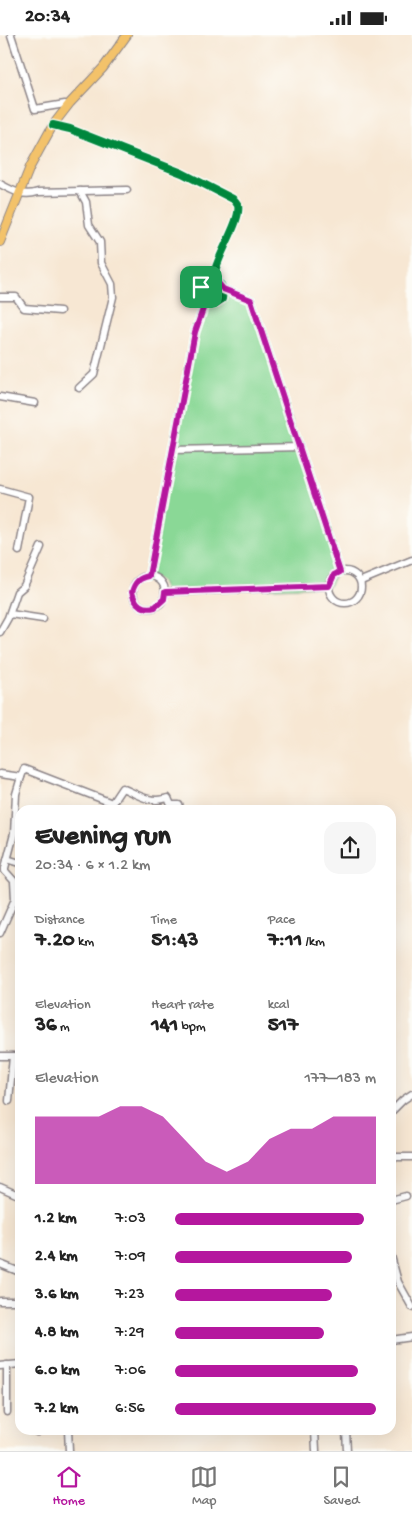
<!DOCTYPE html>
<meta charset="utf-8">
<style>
body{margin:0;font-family:"Gochi Hand",sans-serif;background:#f6f6f6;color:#222;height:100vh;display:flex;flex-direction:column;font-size:19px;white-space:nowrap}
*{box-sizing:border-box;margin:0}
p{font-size:16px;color:#767676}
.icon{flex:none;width:28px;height:28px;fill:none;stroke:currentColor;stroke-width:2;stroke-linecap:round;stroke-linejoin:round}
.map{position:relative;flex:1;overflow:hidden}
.panel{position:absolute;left:15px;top:770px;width:381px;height:630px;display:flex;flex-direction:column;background:#fff;border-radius:15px;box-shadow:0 5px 20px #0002}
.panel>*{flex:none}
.pin{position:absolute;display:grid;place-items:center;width:42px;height:42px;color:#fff;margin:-21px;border-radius:10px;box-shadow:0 2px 8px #0006}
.round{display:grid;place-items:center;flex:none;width:52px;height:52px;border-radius:15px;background:#f6f6f6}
.overview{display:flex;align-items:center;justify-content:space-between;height:85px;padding:0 20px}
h1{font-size:28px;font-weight:700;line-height:38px}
.metrics{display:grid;grid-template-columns:repeat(3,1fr);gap:8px;height:85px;padding:5px 20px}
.metrics div{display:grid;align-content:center}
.metrics b{font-size:21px;font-weight:700}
.metrics small{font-size:14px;font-weight:400}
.metrics p{font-size:14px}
.chart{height:140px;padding:10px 20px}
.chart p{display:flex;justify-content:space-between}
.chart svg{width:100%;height:90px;margin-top:5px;fill:#b5179e;opacity:.7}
ul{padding:0 20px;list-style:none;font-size:16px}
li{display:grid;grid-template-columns:80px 60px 1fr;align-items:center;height:38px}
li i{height:12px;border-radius:6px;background:#b5179e}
.status{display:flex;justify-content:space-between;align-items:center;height:35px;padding:0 25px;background:#fff;direction:ltr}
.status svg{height:14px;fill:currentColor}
.dock{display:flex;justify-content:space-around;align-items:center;height:70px;border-top:1px solid #e0e0e0;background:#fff;font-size:14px;color:#767676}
.dock a{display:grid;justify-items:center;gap:2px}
.dock .selected{color:#b5179e}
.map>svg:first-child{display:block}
</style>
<div class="status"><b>20:34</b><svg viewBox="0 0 49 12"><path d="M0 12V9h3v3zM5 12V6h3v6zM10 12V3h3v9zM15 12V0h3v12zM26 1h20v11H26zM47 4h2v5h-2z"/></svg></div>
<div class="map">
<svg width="412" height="1416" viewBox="0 0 412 1416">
<rect width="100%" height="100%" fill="#fdfcf7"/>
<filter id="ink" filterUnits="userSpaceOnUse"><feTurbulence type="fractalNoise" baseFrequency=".02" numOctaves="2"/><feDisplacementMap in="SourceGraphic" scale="10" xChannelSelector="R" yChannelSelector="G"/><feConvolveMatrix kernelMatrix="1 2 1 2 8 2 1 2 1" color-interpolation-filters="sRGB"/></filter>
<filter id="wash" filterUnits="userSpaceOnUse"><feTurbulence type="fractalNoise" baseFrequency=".0096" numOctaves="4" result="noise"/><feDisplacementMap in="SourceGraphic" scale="20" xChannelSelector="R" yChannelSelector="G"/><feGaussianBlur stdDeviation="1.12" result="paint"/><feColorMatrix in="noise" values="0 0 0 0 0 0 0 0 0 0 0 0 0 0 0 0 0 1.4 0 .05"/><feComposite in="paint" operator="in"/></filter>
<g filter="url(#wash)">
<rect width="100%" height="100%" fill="#f7e7d3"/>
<polygon fill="#8ad896" stroke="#567d68" points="223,254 251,265 340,537 335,540 329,551 165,557 161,546 149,541 195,297 205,268 219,267"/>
</g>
<g filter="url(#ink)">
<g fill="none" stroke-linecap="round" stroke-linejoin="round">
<g stroke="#8c8487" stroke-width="9">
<g id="minor">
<polyline points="11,0 35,74 65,69 68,71"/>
<path d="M53,90l17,4 112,44 51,26c1,0 4,5 5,6 4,16 -24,55 -25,75"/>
<path d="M0,149c13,7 23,13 38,8l89,-2"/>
<path d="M223,254l-1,10 -8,5 -9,-1 -5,-8c-1,-9 4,-14 13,-15l8,5 2,4 28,11 89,272"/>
<polyline points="0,262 16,262 24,273 60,276"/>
<polyline points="79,353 94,339 113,262 112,249 101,228 100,207 89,190 86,167 80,156"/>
<polyline points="0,362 35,368"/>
<polyline points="173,415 300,412"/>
<polyline points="0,454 29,462 19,516"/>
<circle cx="345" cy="552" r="16"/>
<circle cx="149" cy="557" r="16"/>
<polyline points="149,541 195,297 205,268"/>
<polyline points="361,546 412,525"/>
<polyline points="165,557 329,551"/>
<polyline points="10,579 43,584"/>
<polyline points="0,597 8,583 17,557 24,551 41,512"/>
<path d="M0,739l21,3 3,-8 88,34 10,-15c17,7 28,16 46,10l3,7h8l2,5"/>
<polyline points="7,824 20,828"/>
<polyline points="0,898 15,864 14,846 5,836 5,833 14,799 16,759 21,742"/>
<polyline points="0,1021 20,1021"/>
<polyline points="9,1066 13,1021"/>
<polyline points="391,1077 403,1065 412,1059"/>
<polyline points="391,1122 412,1122"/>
<polyline points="0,1152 16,1159"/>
<polyline points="391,1165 406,1161"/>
<polyline points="391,1221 398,1247 412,1272"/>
<polyline points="0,1229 20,1237"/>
<polyline points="0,1266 20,1266"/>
<polyline points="391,1305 412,1302"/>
<polyline points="7,1330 7,1377"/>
<polyline points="0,1331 20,1329"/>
<polyline points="68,1395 69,1416"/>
<polyline points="315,1395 316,1416"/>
<polyline points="346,1395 347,1416"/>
<polyline points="37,1397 37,1395"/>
</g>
</g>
<g stroke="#8c8487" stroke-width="10">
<polyline id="major" points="0,207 30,132 53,90 70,68 103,33 127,0"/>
</g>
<use href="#minor" stroke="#fff" stroke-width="6"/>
<use href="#major" stroke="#f3c26a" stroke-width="8"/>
<g stroke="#fdfcf7" stroke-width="11">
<g id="cycleway">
<path d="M53,90l17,4 112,44 51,26c1,0 4,5 5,6 4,16 -24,55 -25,75"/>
<path d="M223,254l-1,10 -8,5 -9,-1 -5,-8c-1,-9 4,-14 13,-15l8,5 2,4 28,11 89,272"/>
<polyline points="149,541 195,297 205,268"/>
</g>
</g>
<use href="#cycleway" stroke="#00873e" stroke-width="8"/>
</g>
</g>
<g fill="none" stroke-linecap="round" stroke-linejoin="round" filter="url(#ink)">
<g stroke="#fff" stroke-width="10">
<path id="route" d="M213,245l4,2 6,7 28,11 89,272 -6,3 -5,11 -164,6 -1,7 -9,8c-12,3 -20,-2 -23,-15 3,-10 7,-14 17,-16l46,-244 10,-29 -3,-3 -2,-9 4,-8z"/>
</g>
<use href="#route" stroke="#b5179e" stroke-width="6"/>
</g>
</svg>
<div class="pin" style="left:201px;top:252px;background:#1e9e55"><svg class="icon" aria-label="arrive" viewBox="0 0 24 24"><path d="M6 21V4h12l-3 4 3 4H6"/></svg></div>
<section class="panel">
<div class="overview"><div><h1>Evening run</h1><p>20:34 · 6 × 1.2 km</p></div><a class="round"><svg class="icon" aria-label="share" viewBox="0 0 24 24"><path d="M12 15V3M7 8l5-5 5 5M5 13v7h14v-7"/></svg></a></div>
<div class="metrics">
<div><p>Distance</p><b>7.20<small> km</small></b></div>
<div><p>Time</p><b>51:43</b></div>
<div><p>Pace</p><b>7:11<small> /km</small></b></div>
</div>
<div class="metrics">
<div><p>Elevation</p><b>36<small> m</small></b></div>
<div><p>Heart rate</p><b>141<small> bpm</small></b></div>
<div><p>kcal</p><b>517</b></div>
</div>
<div class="chart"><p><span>Elevation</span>177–183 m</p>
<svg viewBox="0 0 160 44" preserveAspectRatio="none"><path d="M0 44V11L10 11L20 11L30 11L40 6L50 6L60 11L70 22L80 33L90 38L100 33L110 22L120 17L130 17L140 11L150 11L160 11V44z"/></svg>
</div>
<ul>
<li><b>1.2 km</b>7:03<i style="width:94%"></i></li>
<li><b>2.4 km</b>7:09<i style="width:88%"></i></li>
<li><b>3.6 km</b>7:23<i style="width:78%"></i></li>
<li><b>4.8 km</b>7:29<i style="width:74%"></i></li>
<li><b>6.0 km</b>7:06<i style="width:91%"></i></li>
<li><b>7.2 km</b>6:56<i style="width:100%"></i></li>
</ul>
</section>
</div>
<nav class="dock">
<a class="selected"><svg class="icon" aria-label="home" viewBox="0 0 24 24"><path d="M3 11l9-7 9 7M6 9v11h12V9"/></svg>Home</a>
<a><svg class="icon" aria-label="map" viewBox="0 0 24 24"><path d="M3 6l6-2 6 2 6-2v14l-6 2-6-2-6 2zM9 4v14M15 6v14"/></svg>Map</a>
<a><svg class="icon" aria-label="saved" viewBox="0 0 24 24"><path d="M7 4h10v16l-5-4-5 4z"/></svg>Saved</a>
</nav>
